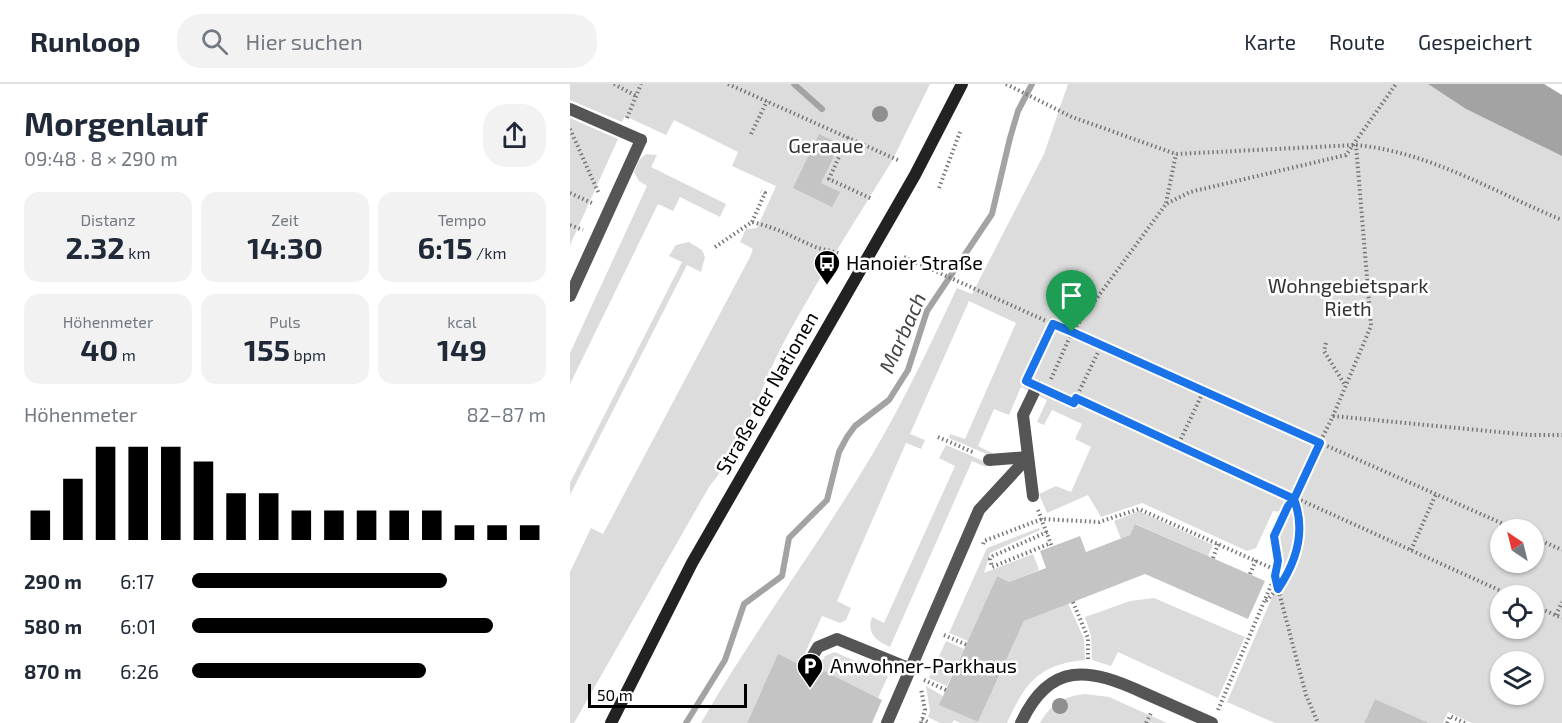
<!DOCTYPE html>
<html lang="de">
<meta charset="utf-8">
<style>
body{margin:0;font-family:"Exo 2",sans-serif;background:#f2f2f3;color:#1f2937;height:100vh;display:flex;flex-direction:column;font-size:22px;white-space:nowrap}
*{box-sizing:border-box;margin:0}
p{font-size:20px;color:#747a83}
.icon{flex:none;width:33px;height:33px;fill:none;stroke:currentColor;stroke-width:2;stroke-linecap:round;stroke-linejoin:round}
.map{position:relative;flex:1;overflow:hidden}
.details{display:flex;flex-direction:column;background:#fff;width:570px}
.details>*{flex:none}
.needle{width:39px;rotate:325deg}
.buttons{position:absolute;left:920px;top:435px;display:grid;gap:12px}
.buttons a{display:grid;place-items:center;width:54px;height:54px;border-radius:50%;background:#fff;box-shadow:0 2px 4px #0004;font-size:30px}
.scale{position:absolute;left:18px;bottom:15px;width:159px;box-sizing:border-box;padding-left:6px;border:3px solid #000;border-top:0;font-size:16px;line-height:21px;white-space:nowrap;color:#000;-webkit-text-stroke:4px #fff;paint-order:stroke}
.pin{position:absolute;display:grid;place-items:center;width:51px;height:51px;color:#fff;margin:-62px -26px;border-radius:50% 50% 50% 0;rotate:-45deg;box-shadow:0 0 6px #0007}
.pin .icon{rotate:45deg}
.round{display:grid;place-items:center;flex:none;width:63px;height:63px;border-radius:24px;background:#f2f2f3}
.overview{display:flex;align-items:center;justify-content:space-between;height:102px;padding:0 24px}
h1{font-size:33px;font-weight:700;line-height:45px}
.metrics{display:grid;grid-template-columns:repeat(3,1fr);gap:9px;height:102px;padding:6px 24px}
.metrics div{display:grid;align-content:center;border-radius:15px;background:#f2f2f3;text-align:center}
.metrics b{font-size:30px;font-weight:700}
.metrics small{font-size:16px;font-weight:400}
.metrics p{font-size:16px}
.chart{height:168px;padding:12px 24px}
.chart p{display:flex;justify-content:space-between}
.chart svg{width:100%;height:108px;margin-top:6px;stroke:#000;stroke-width:6}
ul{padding:0 24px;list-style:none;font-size:20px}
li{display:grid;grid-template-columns:96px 72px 1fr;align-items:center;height:45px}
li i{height:15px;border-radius:8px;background:#000}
header{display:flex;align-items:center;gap:36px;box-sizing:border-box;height:84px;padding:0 30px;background:#fff;border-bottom:2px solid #e0e1e3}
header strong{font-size:28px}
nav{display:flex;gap:33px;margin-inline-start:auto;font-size:21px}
.search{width:420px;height:54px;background:#f2f2f3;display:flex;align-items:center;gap:15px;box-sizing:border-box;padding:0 21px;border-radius:24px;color:#747a83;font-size:22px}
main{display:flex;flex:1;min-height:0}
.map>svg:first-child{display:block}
</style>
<header>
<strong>Runloop</strong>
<div class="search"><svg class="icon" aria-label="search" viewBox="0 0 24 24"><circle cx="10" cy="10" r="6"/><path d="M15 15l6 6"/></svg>Hier suchen</div>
<nav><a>Karte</a><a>Route</a><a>Gespeichert</a></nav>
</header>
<main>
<section class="details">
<div class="overview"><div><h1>Morgenlauf</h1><p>09:48 · 8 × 290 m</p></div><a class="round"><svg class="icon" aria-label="share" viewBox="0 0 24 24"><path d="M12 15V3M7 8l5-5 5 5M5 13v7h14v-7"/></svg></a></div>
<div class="metrics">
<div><p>Distanz</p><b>2.32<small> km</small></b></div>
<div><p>Zeit</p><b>14:30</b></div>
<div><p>Tempo</p><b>6:15<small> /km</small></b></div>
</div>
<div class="metrics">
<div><p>Höhenmeter</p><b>40<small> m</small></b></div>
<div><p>Puls</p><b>155<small> bpm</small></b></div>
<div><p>kcal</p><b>149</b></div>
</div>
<div class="chart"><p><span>Höhenmeter</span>82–87 m</p>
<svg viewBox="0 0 160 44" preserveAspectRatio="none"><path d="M5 44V32M15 44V19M25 44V6M35 44V6M45 44V6M55 44V12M65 44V25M75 44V25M85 44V32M95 44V32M105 44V32M115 44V32M125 44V32M135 44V38M145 44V38M155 44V38"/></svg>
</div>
<ul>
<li><b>290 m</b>6:17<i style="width:72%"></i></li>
<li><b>580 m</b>6:01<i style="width:85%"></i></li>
<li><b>870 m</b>6:26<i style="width:66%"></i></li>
</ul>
</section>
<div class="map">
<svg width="992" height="639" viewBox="0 0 992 639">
<rect width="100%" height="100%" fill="#fff"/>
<g fill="#dcdcdc" fill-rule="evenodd">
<path d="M0,0h360l-38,77 -60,97 -10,2 -2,5 4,6c-16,29 -35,59 -49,89 -20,44 -35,90 -66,127l-135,236h-4v-151l21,-44 12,6 147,-277 3,-8 -13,-7 6,-13 11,-1 19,-42 -44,-20 6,-14 -64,-32 -8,15 -41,-19 -3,6 -52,-22z"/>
<path d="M498,0h360l38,25 96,47v567h-90l-24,-11 -5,11h-14l-54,-24 -11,24h-89l-48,-21 55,-128 -5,-35 11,-26 -15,-2 -17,37 -9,3 -105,-48 -41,14 -13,-22 -41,18 -8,-19 17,-8 15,6 20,-45 -16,-8 7,-15 -30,-14 -8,15 -7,-3 10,-22 -26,-13 -12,28 -15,-6 -16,37 14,7 -1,3 -42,-18 1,-4 15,5 51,-116 -47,-22 -59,133 15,6 -4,9 -15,-6 -69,158 14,7 -5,12 -6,3 -18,-7 -22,48 -22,-9 -31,68h-46c53,-92 117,-177 171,-268 32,-54 58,-110 85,-167l15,6 72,-140zM930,446h33v32h-33zM930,512h33v32h-33zM930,578h33v32h-33z"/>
<polygon points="0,34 48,55 0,161"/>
<polygon points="76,70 87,71 81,83 156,120 150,133 110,113 103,127 88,120 0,300 0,269 77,102 69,97 64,88 69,76"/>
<polygon points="119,158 132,166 135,173 131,188 117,181 0,411 0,399 112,178 99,172 106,161"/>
<path d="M376,361l42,18 -2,4 -14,-6 -82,186c-13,-6 -24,-13 -18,-30l12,6 71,-157 -16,-8z"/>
<polygon points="569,427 643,461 638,472 566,440 560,451 551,455 544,437"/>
<polygon points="469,444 470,446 420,469 414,489 463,470 469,486 439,498 427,492 398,557 379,549 417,464"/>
<polygon points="584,514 675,553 648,614 548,568 541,582 522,576 521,552 515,533 560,517"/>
<path d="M498,519l16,36 1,21c-46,4 -60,23 -78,63h-47l-6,-3 -2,3h-12l-12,-6 2,-6 -4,-25 17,10 -3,9 38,17 46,-101z"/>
<polygon points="376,557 394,565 377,602 359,594"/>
<polygon points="265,568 318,592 308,614 254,588 252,590 246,587 255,572"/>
<path d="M515,610l24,3 58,26h-127c10,-19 25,-27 45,-29z"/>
</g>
<polygon fill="#a3a3a3" points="858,0 974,0 992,11 992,72 896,25"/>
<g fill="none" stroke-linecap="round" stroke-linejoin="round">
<g stroke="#a3a3a3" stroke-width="6">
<polyline points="224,0 252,25"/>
<polyline points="116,639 155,576 174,520 212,492 219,454 257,416 269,368 277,353 285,342 319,316 338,286 357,227 422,130 440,54 448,27 462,0"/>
</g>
</g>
<g fill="#c4c4c4">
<polygon points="249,50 270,60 251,99 270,108 262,123 223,104"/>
<polygon points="565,440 695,497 678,535 575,490 454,537 408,638 369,621 427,492 439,498 476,484 470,467 510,452 516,468 560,451"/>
<polygon points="208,570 229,580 229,586 232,590 239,590 244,586 252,590 254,587 312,616 302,639 177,639"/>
<polygon points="805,615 859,639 794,639"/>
</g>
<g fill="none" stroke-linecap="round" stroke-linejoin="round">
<g stroke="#777" stroke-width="4" stroke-dasharray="1.5 3" stroke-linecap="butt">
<polyline points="44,0 66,12"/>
<polyline points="158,0 330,77"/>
<path d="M436,0l66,33 104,37 180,-9c74,7 138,47 206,75"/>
<polyline points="57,34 71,0"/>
<polyline points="0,45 29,110"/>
<polyline points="181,50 197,17"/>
<polyline points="278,53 259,95 302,115"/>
<polyline points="369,104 390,48"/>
<polyline points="0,109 24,120"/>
<polyline points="596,119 606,70"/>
<polyline points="182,138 195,109 191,107"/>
<polyline points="0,141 13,146"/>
<path d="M145,163l37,-25c26,6 38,14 61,24 9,4 18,4 27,8"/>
<polyline points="334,173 483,240"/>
<polyline points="756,259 754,267 775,301"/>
<polyline points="531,262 947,446"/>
<polyline points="461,287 483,240 531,262 506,314"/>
<polyline points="481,295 502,248 596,120 620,108 776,71 826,0"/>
<polyline points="480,308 504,319 506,314 510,316 942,512"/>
<polyline points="763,332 960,351 992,351"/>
<polyline points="368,353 405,369"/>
<polyline points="609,359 634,306"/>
<polyline points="468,426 482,463"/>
<polyline points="477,448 423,472 420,475 422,483 481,459"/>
<polyline points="963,453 992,466"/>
<polyline points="413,460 414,457 472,435 529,438 569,425 706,486"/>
<polyline points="841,466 866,410"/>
<polyline points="643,474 648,460"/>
<polyline points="680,490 686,476"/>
<polyline points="705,493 736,611 748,639"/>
<path d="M696,517c27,-27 43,-63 28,-101"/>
<polyline points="503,518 518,554 518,575"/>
<polyline points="963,521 992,534"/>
<polyline points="986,531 992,518"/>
<polyline points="374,551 397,561"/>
<polyline points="354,596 376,606"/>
<polyline points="648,626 705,492 708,477 704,452 763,332 801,242 786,61"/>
<polyline points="352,635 360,639"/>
<polyline points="351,639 355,626 351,605"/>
<polyline points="576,639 581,629"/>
<polyline points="877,639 880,632 895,639"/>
</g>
<g stroke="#555" stroke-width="12">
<polyline points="0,25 71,56"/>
<polyline points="419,376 458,373"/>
<polyline points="463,412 453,331 467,302"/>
<polyline points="236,583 248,563 267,555 341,585"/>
</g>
<g stroke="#555" stroke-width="12">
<polyline points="0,212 71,56"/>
<polyline points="317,639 409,426 458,373"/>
<path d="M451,639c29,-63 69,-55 123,-30 23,10 45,20 68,30"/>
</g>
<polyline stroke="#222" stroke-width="12" points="41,639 122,479 345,91 392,0"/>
</g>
<g fill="#8f8f8f">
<circle cx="310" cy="30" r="8"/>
<circle cx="490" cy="622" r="8"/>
</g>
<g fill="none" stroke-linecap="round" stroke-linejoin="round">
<g stroke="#fff" stroke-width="12">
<path id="route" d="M502,248l-19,-8 -27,57 48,22 2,-5 4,2 214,99c12,32 3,62 -16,90l-3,-13 3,-15 -4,-25 14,-30 6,-7 26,-56 -248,-111"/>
</g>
<use href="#route" stroke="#1a73e8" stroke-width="8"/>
</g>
<defs>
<g id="bus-pin" transform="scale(1.35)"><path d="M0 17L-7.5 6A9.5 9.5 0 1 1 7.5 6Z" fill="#000" stroke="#fff"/><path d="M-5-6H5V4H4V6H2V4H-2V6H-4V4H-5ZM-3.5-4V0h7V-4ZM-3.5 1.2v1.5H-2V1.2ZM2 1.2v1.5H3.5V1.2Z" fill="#fff"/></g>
<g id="parking-pin" transform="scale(1.35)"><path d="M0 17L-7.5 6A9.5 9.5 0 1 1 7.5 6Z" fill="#000" stroke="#fff"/><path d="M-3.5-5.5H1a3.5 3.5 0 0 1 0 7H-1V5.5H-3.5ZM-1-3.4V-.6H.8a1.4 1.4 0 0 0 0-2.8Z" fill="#fff"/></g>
</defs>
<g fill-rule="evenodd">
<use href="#bus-pin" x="257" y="179"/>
<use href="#parking-pin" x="240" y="582"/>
</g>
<g text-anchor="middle" stroke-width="5" stroke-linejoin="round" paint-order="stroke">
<g font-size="20" fill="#333" stroke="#fff">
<text x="256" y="69">Geraaue</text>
<text x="778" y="209">Wohngebietspark<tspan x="778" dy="23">Rieth</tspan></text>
</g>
<g font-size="20" fill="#000" stroke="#fff" text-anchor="start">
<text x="276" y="186">Hanoier Straße</text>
<text x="260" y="589">Anwohner-Parkhaus</text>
</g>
<g font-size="20" fill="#000" stroke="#fff">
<text transform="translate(197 309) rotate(-60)" y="7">Straße der Nationen</text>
</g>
<g font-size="21" font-style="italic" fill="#444" stroke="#fff">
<text transform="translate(333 249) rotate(-66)" y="7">Marbach</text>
</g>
</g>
</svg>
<div class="buttons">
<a><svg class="needle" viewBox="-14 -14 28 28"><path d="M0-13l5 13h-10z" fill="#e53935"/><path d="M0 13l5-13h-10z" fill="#747a83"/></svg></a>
<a><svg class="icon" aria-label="locate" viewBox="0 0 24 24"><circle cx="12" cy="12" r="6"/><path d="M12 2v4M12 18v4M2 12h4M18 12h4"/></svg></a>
<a><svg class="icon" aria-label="layers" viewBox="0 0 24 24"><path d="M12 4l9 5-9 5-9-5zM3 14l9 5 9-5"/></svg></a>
</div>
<div class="scale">50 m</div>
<div class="pin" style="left:502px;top:248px;background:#1e9e55"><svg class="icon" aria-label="arrive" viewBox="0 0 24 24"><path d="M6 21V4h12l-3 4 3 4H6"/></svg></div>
</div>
</main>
